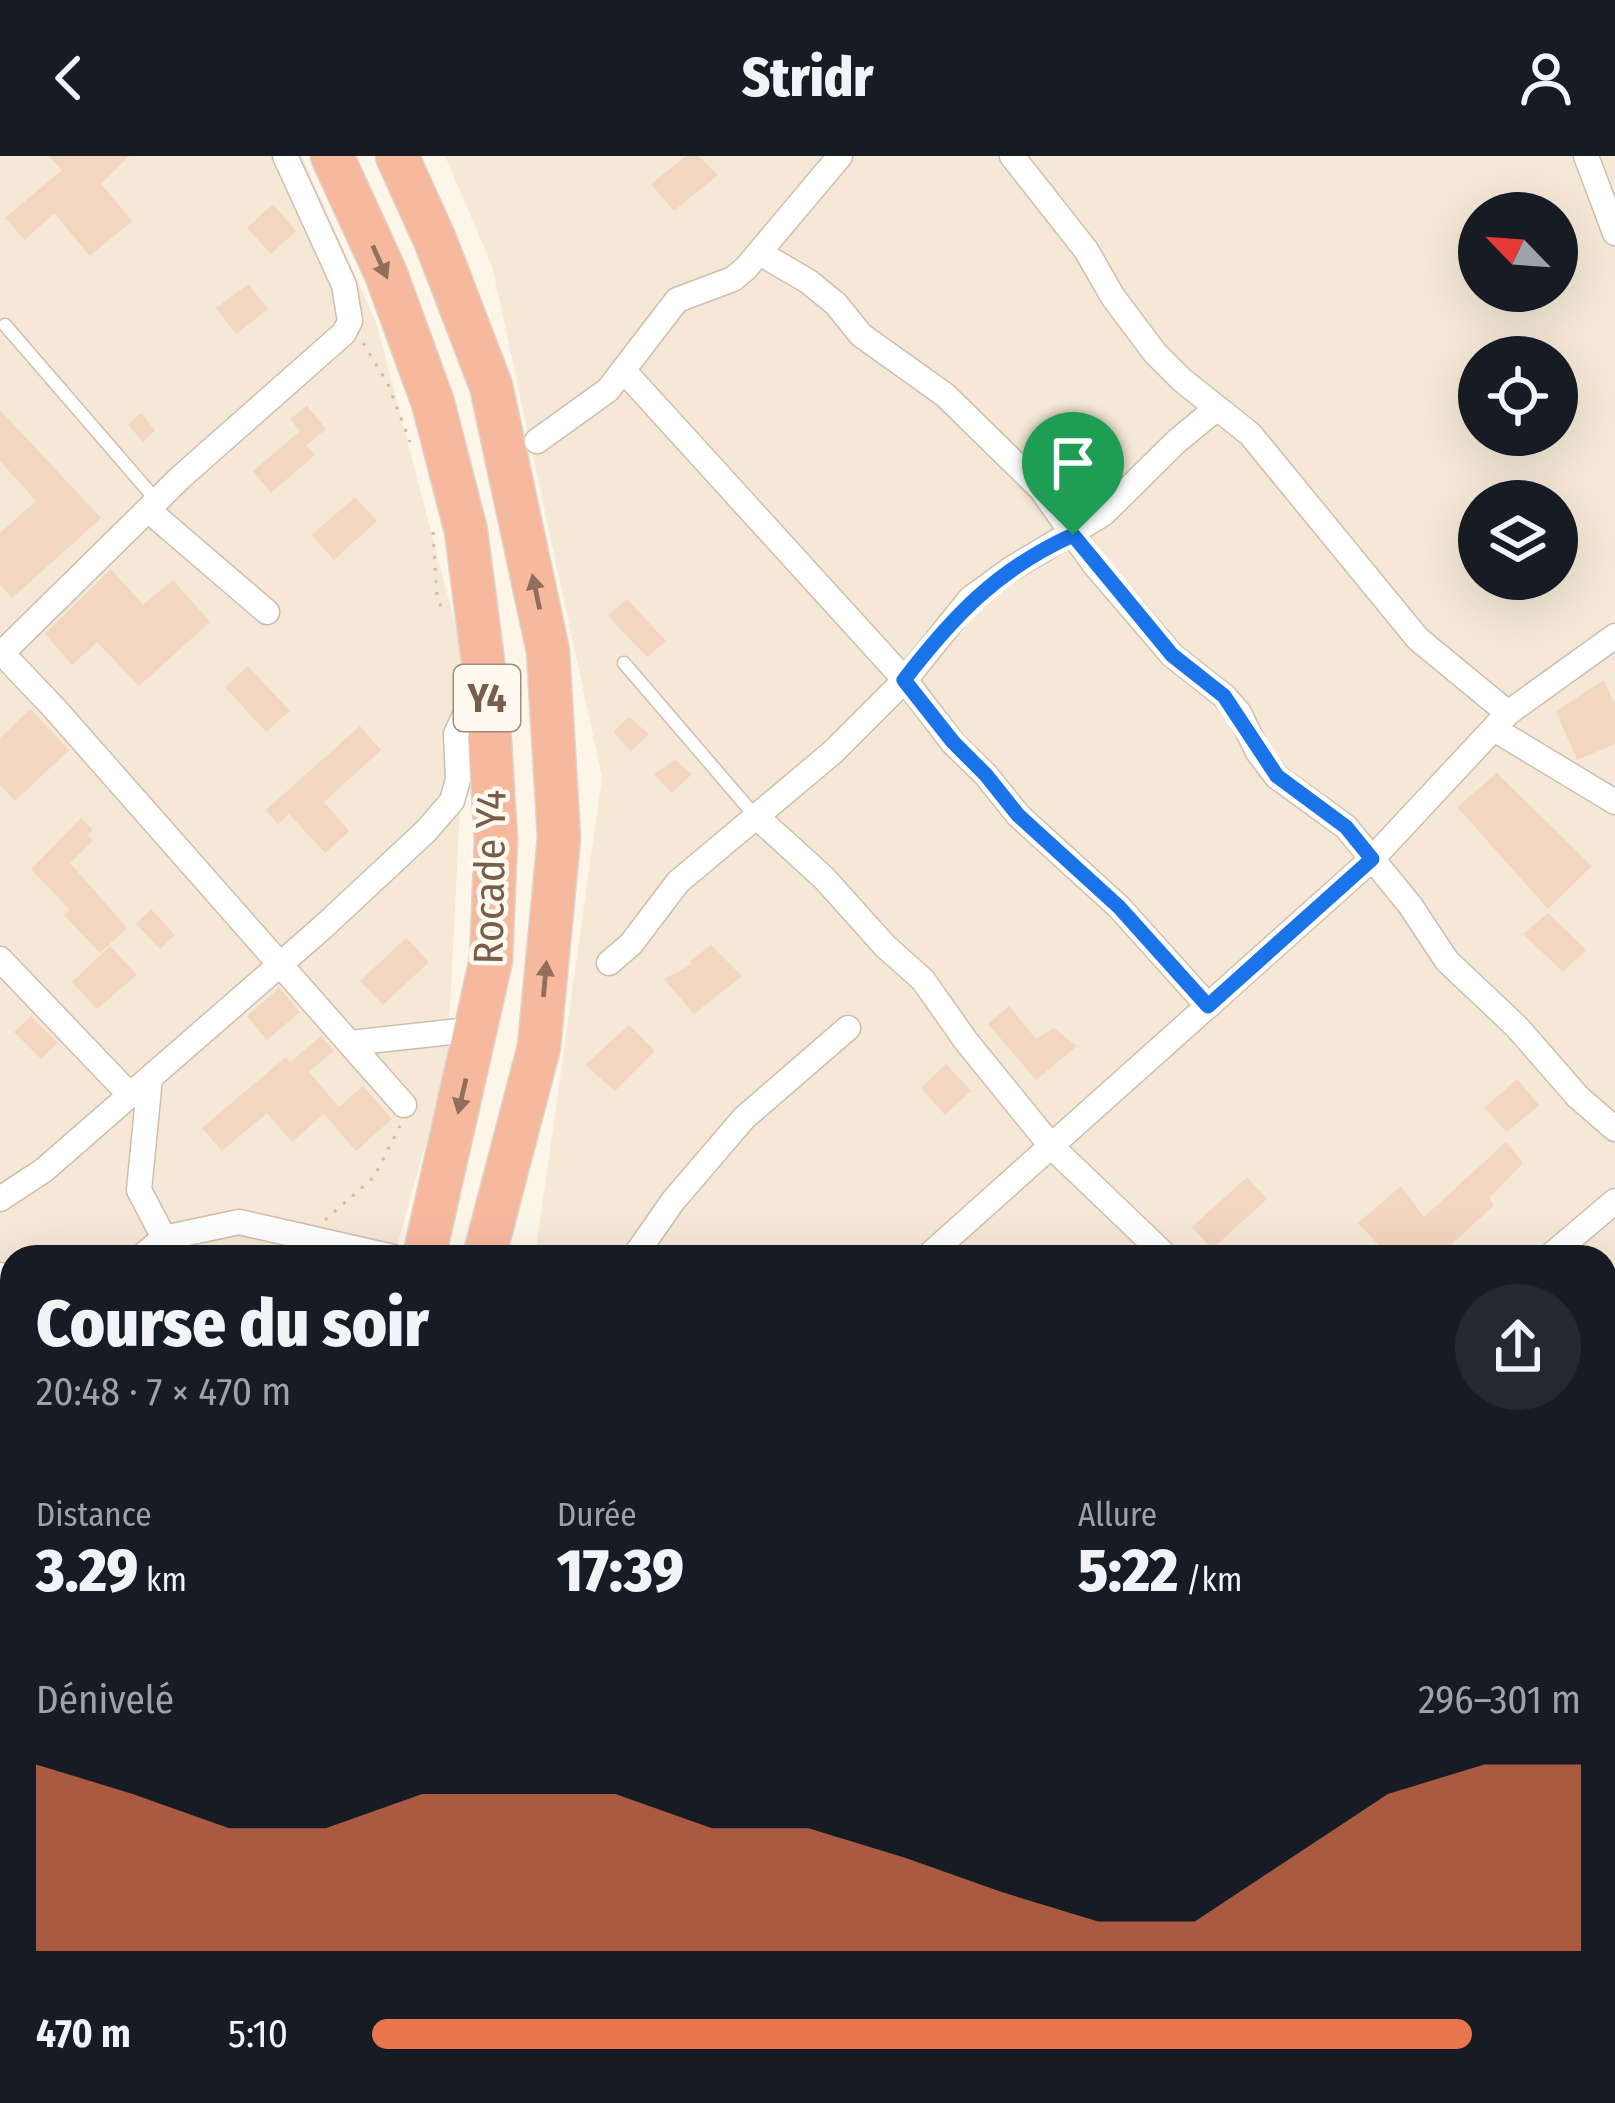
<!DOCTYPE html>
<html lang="fr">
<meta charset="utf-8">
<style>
body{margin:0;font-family:"Fira Sans Condensed",sans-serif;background:#242831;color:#f1f3f6;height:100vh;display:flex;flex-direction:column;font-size:45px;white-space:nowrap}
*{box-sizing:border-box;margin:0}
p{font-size:39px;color:#9ea1a6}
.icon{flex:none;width:66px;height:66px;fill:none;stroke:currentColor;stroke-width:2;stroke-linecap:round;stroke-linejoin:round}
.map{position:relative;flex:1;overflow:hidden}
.panel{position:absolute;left:0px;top:1089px;width:1617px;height:858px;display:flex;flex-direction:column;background:#171b24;border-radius:36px 36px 0 0;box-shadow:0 12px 48px #0002}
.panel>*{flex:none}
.needle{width:78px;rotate:295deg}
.buttons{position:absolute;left:1458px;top:36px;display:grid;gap:24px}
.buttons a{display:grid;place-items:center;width:120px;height:120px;border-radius:50%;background:#171b24;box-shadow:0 12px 48px #0002;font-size:60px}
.pin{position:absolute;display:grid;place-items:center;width:102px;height:102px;color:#fff;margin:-123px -51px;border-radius:50% 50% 50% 0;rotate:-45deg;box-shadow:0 0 12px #0007}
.pin .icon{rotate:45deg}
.round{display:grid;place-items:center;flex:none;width:126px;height:126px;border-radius:63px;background:#242831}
.headline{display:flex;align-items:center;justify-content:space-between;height:204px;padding:0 36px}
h1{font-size:66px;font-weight:800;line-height:90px}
.stats{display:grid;grid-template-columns:repeat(3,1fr);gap:18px;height:204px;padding:12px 36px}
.stats div{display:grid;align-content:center}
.stats b{font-size:60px;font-weight:800}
.stats small{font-size:33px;font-weight:400}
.stats p{font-size:33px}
.chart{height:336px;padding:24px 36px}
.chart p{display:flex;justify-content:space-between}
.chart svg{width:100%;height:216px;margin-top:12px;fill:#e8754c;opacity:.7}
ul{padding:0 36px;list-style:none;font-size:39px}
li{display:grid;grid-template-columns:192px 144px 1fr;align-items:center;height:90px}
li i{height:30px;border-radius:15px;background:#e8754c}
header{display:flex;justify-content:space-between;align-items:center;height:156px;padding:0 36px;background:#171b24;font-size:54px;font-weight:800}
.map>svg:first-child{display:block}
</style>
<header><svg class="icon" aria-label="back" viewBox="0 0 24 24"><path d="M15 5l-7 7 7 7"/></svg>Stridr<svg class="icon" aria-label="person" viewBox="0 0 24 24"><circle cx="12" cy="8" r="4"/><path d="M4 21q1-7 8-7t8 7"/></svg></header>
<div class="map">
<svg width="1615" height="1947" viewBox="0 0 1615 1947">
<rect width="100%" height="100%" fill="#fdf6e8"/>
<g fill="#f5e8d6" fill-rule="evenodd">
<polygon points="0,0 302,0 377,169 467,513 447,911 394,1101 12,1101 12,1935 164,1935 160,1947 0,1947"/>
<path d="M445,0h1170v1947h-1323l4,-12h1309v-834h-1070l67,-480 -110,-511zM1479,57h78v78h-78zM1479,201h78v78h-78zM1479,345h78v78h-78z"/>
</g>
<g fill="#f3d6bf">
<polygon points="49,0 129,0 101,28 132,65 90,100 54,57 25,84 5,62 62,14"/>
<polygon points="686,0 698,0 718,19 674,55 651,28"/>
<polygon points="273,48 296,75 271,98 247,72"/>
<polygon points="248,128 268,153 236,178 216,152"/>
<polygon points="307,250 326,273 306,289 315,299 271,337 253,315 300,275 290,263"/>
<polygon points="0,254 101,362 12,442 0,428 0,377 36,345 0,305"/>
<polygon points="141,257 155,274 143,286 128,269"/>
<polygon points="355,341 377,365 334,404 312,379"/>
<polygon points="111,413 143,449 173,424 210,466 139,530 97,486 72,509 45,478"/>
<polygon points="627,443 666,485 647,501 608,460"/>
<polygon points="248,510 290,555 266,576 225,531"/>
<polygon points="1604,524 1615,549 1615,588 1577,604 1556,555"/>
<polygon points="30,553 69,594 15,645 0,629 0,582"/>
<polygon points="629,561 649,578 631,595 613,576"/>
<polygon points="360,570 381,594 324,646 349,675 325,697 289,658 278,668 266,654"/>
<polygon points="675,604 692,618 672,637 654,618"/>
<polygon points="1497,617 1592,710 1548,753 1457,651"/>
<polygon points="81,662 93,674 88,679 93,685 70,707 127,772 100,797 64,759 70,754 31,713"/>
<polygon points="151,753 175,779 160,793 136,768"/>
<polygon points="1548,757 1586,794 1563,816 1523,778"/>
<polygon points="406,782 429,806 383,849 360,825"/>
<polygon points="711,789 742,820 694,858 664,823 692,808 690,805"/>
<polygon points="110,790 137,819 97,853 72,826"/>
<polygon points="279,832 300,856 267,884 247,860"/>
<polygon points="1009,850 1036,883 1054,872 1077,890 1036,924 988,868"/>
<polygon points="31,860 58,887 41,903 14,876"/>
<polygon points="629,869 655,895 615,935 585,909"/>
<polygon points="321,880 334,895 309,916 339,951 363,930 392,963 356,995 324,958 292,986 267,957 222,995 202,972 286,901 290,906"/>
<polygon points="946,908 971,935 945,959 921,932"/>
<polygon points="1517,923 1539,949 1507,976 1484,952"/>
<polygon points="1506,986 1523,1007 1489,1042 1494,1049 1438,1101 1390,1101 1358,1067 1401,1030 1424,1061"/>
<polygon points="1247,1021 1267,1043 1212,1093 1192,1071"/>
</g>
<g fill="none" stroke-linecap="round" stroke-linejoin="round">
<g stroke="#cfbead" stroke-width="15">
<g id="lane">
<polyline points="5,169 157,345"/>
<polyline points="624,507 756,661"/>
<polyline points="757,1935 779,1947"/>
<polyline points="291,1947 294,1935"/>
<polyline points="1224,1947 1234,1935"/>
</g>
</g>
<g stroke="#cfbead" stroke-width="27">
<g id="street">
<polyline points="1012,0 1086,94 1113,141 1155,197 1182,224 1250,278 1418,483 1508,557"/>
<polyline points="1586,0 1615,77"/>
<polyline points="760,97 809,126 836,148 861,179 945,239 1041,333 1094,408 1172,499 1224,540 1239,557 1258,596 1277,621 1346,671 1410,749 1447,805 1516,870 1578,941 1615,973"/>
<polyline points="624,215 905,524 953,587 986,619 1018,659 1119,751 1208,850"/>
<polyline points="537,285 608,234 677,144 733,123 746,112 840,0"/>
<polyline points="148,354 267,456"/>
<polyline points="0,495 55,553 404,949"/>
<polyline points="0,499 181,321 344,177 350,165 344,129 285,0"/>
<polyline points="1494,573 1615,646"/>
<polyline points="758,662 824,722 885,790 923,824 966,885 1052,991 1167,1101"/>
<polyline points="0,803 130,939"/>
<polyline points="609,807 631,788 678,726 833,596 905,524 970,443 1011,413 1103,358 1177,285 1217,252"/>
<polyline points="350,887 478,873"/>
<polyline points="150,922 139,1034 164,1082"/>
<polyline points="0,1043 44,1014 322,772 426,675 452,645 458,624 456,578 463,563 487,536"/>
<polyline points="141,1101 164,1082 239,1066 393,1101"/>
<polyline points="634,1101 673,1045 744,962 848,872"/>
<polyline points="927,1101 1372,703 1508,557 1615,480"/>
<polyline points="1549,1101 1615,1045"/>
<polyline points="0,1119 12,1133"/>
<polyline points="1605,1594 1615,1607"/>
<polyline points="0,1763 12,1766"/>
<polyline points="506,1935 527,1947"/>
<polyline points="1328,1935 1339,1947"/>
<polyline points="30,1947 44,1935"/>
<polyline points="381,1947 383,1935"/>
<polyline points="613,1947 626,1935"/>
</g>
</g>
<g stroke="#dcd5d0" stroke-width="45">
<g id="highway">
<polyline points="332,0 386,118 433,247 466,375 487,536 496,683 491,804 424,1101"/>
<polyline points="397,0 435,84 491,230 548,495 559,682 539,891 484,1101"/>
<polyline points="181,1947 185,1935"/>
<polyline points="233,1947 237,1935"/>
</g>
</g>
<g stroke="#d8b9a2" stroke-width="3" stroke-dasharray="3 9" stroke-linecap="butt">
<polyline points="363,187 388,228 410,286"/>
<polyline points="433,376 437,441 443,455"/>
<polyline points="325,1064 374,1021 400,970"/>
<polyline points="0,1339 12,1329"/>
<polyline points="0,1564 12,1570"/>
<polyline points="1014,1935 1035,1947"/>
</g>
<use href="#lane" stroke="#fff" stroke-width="12"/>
<use href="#street" stroke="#fff" stroke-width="24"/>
<use href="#highway" stroke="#f7b99e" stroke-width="42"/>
</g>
<defs><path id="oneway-solid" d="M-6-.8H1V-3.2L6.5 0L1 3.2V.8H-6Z" transform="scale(3)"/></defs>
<g fill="#916f5c">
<use href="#oneway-solid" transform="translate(380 106) rotate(66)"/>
<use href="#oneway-solid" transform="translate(536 436) rotate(-102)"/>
<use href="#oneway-solid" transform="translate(545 823) rotate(-85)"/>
<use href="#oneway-solid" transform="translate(462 940) rotate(103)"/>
</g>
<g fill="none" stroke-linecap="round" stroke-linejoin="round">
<g stroke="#fff" stroke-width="24">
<path id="route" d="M1073,379l99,120 52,41 53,80 69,51 26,32 -164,147 -89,-99 -101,-92 -32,-40 -33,-33 -49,-62c50,-65 94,-111 169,-145z"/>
</g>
<use href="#route" stroke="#1a73e8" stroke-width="15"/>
</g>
<g text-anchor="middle" stroke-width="9" stroke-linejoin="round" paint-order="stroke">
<rect fill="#fff9ef" stroke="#a08c7c" stroke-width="3" x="454" y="509" width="66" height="66" rx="9"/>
<g font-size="39" font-weight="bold" fill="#785d4b">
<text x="487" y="556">Y4</text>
</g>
<g font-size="42" fill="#785d4b" stroke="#fff9ef">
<text transform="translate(489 721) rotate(-89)" y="15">Rocade Y4</text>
</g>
</g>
</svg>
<div class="buttons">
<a><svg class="needle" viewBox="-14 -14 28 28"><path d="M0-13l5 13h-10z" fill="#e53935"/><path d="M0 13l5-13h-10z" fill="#9ea1a6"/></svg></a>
<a><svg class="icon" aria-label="locate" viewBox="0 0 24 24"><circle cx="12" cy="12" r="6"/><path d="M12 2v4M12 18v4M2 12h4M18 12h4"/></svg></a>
<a><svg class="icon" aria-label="layers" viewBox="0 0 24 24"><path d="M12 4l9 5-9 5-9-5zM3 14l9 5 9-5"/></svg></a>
</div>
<div class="pin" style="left:1073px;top:379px;background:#1e9e55"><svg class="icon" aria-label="arrive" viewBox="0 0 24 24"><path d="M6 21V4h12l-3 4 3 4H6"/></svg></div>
<section class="panel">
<div class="headline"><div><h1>Course du soir</h1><p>20:48 · 7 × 470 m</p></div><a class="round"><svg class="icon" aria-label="share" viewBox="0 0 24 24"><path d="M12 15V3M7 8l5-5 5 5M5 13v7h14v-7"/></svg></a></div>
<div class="stats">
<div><p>Distance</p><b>3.29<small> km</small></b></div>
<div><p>Durée</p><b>17:39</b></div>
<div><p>Allure</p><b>5:22<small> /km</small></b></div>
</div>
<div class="chart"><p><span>Dénivelé</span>296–301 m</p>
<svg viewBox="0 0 160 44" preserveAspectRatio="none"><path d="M0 44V6L10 12L20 19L30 19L40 12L50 12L60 12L70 19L80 19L90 25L100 32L110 38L120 38L130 25L140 12L150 6L160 6V44z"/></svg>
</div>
<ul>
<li><b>470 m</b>5:10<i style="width:91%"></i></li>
</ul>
</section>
</div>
